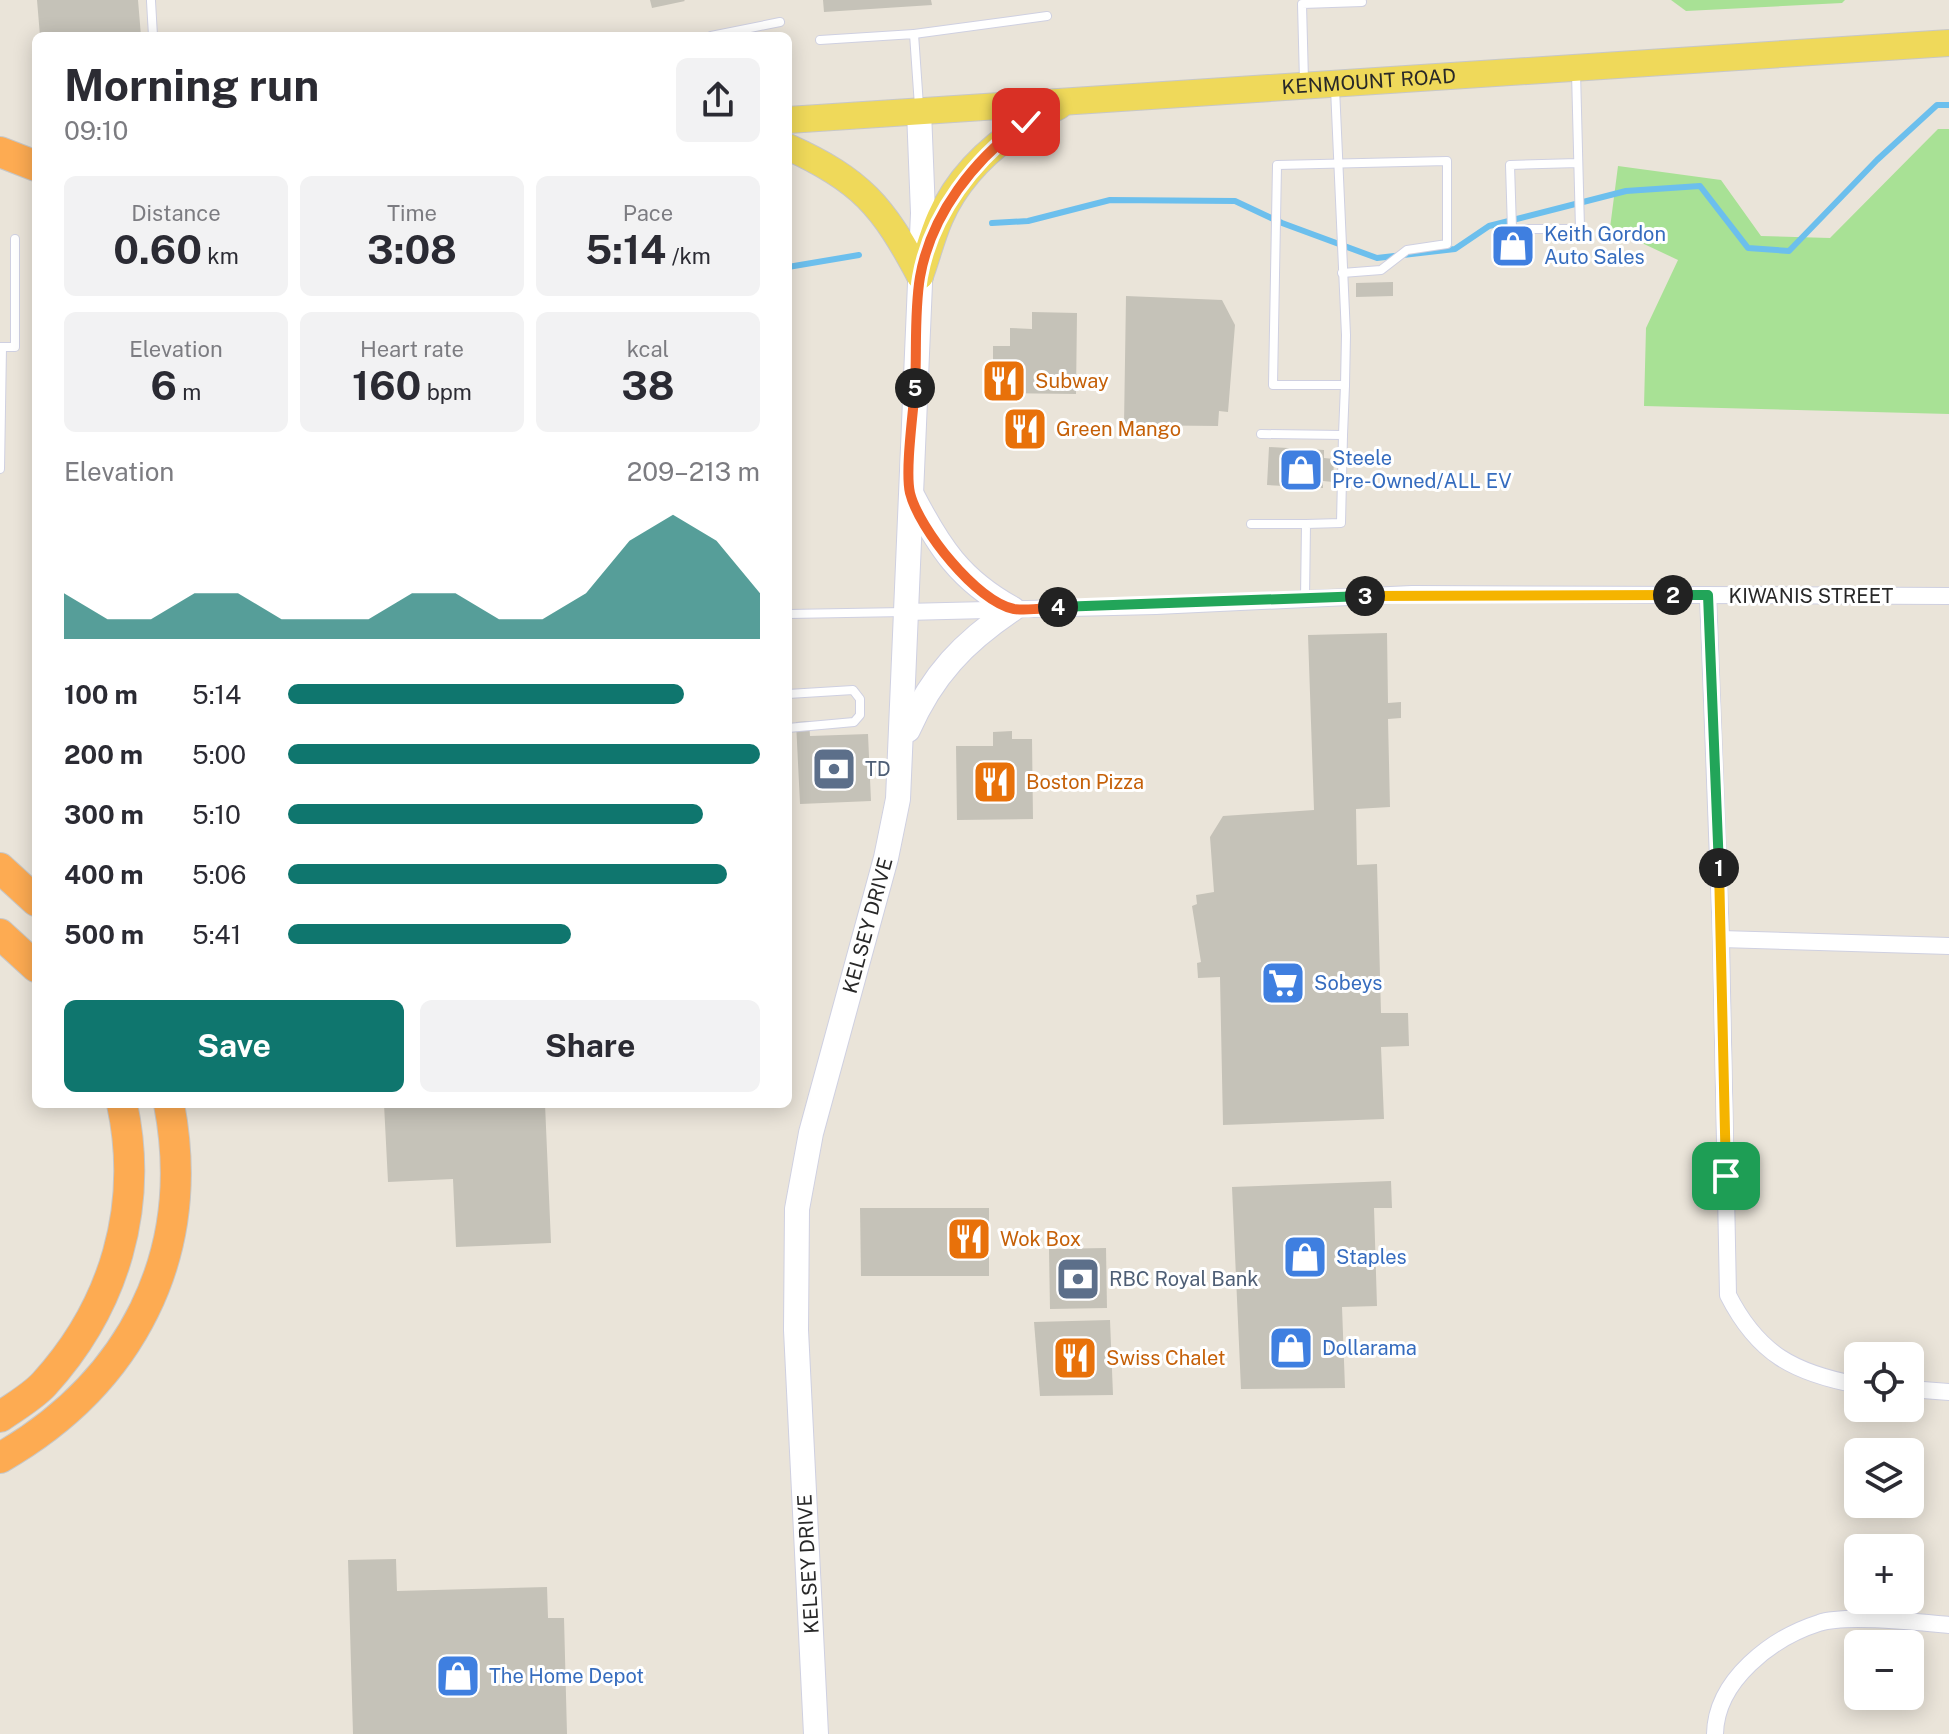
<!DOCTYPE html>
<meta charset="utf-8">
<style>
body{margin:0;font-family:"Public Sans",sans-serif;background:#f2f2f3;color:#2b2b33;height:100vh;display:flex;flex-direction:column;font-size:30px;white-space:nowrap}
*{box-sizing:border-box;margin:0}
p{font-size:26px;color:#7c7c81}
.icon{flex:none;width:44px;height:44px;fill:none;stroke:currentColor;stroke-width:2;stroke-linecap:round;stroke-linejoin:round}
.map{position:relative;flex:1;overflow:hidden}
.drawer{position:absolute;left:32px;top:32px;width:760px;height:1076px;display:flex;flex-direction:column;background:#fff;border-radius:12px;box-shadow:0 4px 20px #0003}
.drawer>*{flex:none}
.tools{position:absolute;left:1844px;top:1342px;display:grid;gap:16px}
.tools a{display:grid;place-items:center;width:80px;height:80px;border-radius:12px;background:#fff;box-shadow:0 4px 20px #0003;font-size:40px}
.pin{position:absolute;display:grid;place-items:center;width:68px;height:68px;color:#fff;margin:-34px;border-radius:16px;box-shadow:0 4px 12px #0006}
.km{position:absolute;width:40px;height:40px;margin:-20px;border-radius:50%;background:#222;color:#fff;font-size:22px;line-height:40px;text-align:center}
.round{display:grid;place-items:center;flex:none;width:84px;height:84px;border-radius:12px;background:#f2f2f3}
.headline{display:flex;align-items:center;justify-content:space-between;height:136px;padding:0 32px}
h1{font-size:44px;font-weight:700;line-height:60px}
.stats{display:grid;grid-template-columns:repeat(3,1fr);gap:12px;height:136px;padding:8px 32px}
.stats div{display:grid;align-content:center;border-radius:12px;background:#f2f2f3;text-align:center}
.stats b{font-size:40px;font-weight:700}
.stats small{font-size:22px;font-weight:400}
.stats p{font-size:22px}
.chart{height:224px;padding:16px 32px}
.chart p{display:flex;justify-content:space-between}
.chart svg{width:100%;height:144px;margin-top:8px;fill:#0f766e;opacity:.7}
.primary-button{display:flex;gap:16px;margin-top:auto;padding:16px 32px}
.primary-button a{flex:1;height:92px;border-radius:12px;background:#0f766e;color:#fff;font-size:32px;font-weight:700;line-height:92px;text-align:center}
.primary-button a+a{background:#f2f2f3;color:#2b2b33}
ul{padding:0 32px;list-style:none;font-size:26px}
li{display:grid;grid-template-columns:128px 96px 1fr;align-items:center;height:60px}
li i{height:20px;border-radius:10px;background:#0f766e}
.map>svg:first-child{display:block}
</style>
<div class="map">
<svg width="1949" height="1734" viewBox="0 0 1949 1734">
<rect width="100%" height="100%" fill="#eae4d9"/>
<g fill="#a8e195">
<polygon points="1671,0 1845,0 1842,3 1686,11"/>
<polygon points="1938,129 1949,129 1949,414 1644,406 1646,328 1678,260 1610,228 1618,166 1721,180 1761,236 1830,238"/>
</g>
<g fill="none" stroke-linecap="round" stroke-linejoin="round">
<g stroke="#6cbfed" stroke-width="6">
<polyline points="992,223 1028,221 1110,200 1235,201 1282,223 1377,258 1455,249 1489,226 1626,191 1700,186 1748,248 1789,251 1877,160 1937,105 1949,105"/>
<polyline points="788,267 859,255"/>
</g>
</g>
<g fill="#c5c2b8">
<polygon points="37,0 138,0 141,36 40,36"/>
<polygon points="650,0 684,0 685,1 652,8"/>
<polygon points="823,0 931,0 932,5 824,12"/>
<polygon points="1527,234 1530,255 1499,257 1495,237"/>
<polygon points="1393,282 1393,296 1356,297 1356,283"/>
<polygon points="1126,296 1222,300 1235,325 1228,412 1219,411 1218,426 1124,425"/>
<polygon points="1032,312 1077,313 1076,394 993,393 993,346 1010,346 1010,328 1032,329"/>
<polygon points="1269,447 1324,450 1324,458 1334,459 1333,482 1323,481 1323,488 1267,485"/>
<polygon points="1387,633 1388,703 1401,702 1401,718 1388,719 1390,807 1356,809 1357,865 1377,864 1381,1013 1408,1013 1409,1046 1381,1047 1384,1119 1223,1125 1220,977 1198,978 1197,963 1201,962 1192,906 1197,904 1196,895 1214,892 1210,837 1223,816 1314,810 1308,635"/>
<polygon points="809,721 810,736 868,734 871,801 800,804 796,722"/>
<polygon points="1012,731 1012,739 1032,739 1033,819 957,820 956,746 993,746 993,732"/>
<polygon points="384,1104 545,1104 551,1243 456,1247 453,1179 388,1182"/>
<polygon points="1391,1181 1392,1208 1374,1208 1377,1306 1342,1307 1345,1388 1241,1389 1232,1187"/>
<polygon points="860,1208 989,1208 989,1276 861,1276"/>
<polygon points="1106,1248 1107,1308 1050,1309 1049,1249"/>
<polygon points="1110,1320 1113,1395 1040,1396 1034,1322"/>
<polygon points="396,1559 397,1591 547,1587 548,1618 564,1618 567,1734 353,1734 348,1560"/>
</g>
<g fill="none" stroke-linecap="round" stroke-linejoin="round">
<g stroke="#cfd0e1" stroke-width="10">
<g id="lane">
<polyline points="151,1 153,36"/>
<polyline points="914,34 1047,16"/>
<polyline points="711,36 780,22"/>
<polyline points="820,40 914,34 919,106"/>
<polyline points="1576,72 1580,229 1512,229 1510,165 1578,163"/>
<polyline points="1304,81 1302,4 1362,2"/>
<polyline points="1335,88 1346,335 1345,385"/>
<polyline points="1342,273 1381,270 1407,250 1447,244 1447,161 1277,165 1273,385 1345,385 1343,435"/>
<polyline points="0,347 15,347 15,239"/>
<polyline points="1261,434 1343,435 1341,523 1306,524 1305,599"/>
<polyline points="0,469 2,347"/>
<polyline points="1251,524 1306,524"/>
<polyline points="788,614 905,612"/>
<polyline points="788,694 853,690 860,699 860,715 854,722 788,728"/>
</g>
</g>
<g stroke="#cfd0e1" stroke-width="18">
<g id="street">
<path d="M1708,595l13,344 7,356c30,59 66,78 130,90"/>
<polyline points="905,612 1156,606 1412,594 1949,596"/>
<polyline points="1721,939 1949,946"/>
<polyline points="1910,1389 1949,1392"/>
<path d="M1715,1734c1,-54 57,-96 104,-111 26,-9 101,-1 130,2"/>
</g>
</g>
<g stroke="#cfd0e1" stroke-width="26">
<g id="secondary">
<path d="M908,730c24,-55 56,-88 105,-121 -53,-29 -74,-62 -101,-114"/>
<path id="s1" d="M816,1734l-20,-404 1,-121 14,-76 75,-275 12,-59 25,-586 -4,-102"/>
</g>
</g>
<g stroke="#c7c7c7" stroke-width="28">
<g id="primary">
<path id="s2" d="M788,120l1161,-77"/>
<path d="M788,147c73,33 95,59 132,129"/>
<path d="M920,276c7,-19 12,-40 20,-58 23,-52 70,-88 119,-112"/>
</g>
</g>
<g stroke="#c7c7c7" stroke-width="32">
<g id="highway">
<polyline points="0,152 36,166"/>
<polyline points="0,868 36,901"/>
<polyline points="0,934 36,967"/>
<path d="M0,1417c14,-10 32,-20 44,-33 71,-78 100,-178 78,-280"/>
<path d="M0,1458c131,-75 198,-203 169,-354"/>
</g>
</g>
<use href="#lane" stroke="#fff" stroke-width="8"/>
<use href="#street" stroke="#fff" stroke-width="16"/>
<use href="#secondary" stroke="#fff" stroke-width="24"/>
<use href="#primary" stroke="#efd95a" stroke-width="26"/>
<use href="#highway" stroke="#fdab52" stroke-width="30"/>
</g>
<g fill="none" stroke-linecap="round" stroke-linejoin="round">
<g stroke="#fff" stroke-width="16">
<polyline id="split-1" points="1719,868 1726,1176"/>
</g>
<g stroke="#fff" stroke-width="16">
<polyline id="split-2" points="1673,595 1708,595 1719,868"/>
</g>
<g stroke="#fff" stroke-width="16">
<polyline id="split-3" points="1365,596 1673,595"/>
</g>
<g stroke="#fff" stroke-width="16">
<polyline id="split-4" points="1058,607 1365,596"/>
</g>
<g stroke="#fff" stroke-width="16">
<path id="split-5" d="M915,388c-2,26 -10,83 -5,105 9,36 67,109 104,116 14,2 30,-1 44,-2"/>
</g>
<g stroke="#fff" stroke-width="16">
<path id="split-6" d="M915,388c2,-36 -1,-75 5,-111 11,-63 55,-119 106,-155"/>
</g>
<use href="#split-1" stroke="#f5b400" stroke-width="10"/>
<use href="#split-2" stroke="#22a559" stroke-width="10"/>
<use href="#split-3" stroke="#f5b400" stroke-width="10"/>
<use href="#split-4" stroke="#22a559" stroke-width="10"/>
<use href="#split-5" stroke="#f0652b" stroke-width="10"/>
<use href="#split-6" stroke="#f0652b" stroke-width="10"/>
</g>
<defs>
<g id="shop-square" transform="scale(2.3)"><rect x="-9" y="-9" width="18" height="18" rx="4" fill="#3f7fe0" stroke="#fff"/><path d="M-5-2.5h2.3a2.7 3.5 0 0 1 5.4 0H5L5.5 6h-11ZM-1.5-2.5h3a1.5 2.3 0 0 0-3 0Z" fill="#fff"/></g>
<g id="restaurant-square" transform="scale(2.3)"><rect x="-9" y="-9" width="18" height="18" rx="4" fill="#e8710a" stroke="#fff"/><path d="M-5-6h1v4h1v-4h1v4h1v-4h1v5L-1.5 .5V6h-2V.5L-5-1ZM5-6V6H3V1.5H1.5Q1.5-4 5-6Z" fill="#fff"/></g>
<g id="bank-square" transform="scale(2.3)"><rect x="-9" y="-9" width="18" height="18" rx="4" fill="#5c6f8a" stroke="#fff"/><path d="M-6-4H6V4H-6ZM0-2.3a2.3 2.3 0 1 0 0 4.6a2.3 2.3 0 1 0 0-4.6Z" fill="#fff"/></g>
<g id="supermarket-square" transform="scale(2.3)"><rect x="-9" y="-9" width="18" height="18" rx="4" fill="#3f7fe0" stroke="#fff"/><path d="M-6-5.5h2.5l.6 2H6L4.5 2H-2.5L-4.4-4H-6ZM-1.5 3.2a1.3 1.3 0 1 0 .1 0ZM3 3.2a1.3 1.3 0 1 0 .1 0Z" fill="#fff"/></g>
</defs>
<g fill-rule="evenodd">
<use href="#shop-square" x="1513" y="246"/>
<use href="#restaurant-square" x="1004" y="381"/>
<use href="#restaurant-square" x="1025" y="429"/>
<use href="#shop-square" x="1301" y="470"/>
<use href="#bank-square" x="834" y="769"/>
<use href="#restaurant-square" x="995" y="782"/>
<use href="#supermarket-square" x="1283" y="983"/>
<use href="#restaurant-square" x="969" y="1239"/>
<use href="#shop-square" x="1305" y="1257"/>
<use href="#bank-square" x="1078" y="1279"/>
<use href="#shop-square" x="1291" y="1348"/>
<use href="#restaurant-square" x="1075" y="1358"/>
<use href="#shop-square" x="458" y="1676"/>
</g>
<g text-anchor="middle" stroke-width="6" stroke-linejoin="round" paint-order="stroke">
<g font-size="20" fill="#282828" stroke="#fff">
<text dy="7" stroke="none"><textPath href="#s2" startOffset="582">KENMOUNT ROAD</textPath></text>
<text x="1811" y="603">KIWANIS STREET</text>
<text dy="7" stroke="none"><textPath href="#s1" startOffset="818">KELSEY DRIVE</textPath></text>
<text transform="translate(808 1564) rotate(-93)" y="7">KELSEY DRIVE</text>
</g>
<g font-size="20" fill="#366cbe" stroke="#fff" text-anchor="start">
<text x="1544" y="241">Keith Gordon<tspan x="1544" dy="23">Auto Sales</tspan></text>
<text x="1332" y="465">Steele<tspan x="1332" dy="23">Pre-Owned/ALL EV</tspan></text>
<text x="1314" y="990">Sobeys</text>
<text x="1336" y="1264">Staples</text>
<text x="1322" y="1355">Dollarama</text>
<text x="489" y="1683">The Home Depot</text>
</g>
<g font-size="20" fill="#c56008" stroke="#fff" text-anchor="start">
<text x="1035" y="388">Subway</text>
<text x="1056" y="436">Green Mango</text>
<text x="1026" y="789">Boston Pizza</text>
<text x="1000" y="1246">Wok Box</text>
<text x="1106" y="1365">Swiss Chalet</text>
</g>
<g font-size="20" fill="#4e5e75" stroke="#fff" text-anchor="start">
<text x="865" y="776">TD</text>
<text x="1109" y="1286">RBC Royal Bank</text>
</g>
</g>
</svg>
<div class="tools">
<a><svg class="icon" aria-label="locate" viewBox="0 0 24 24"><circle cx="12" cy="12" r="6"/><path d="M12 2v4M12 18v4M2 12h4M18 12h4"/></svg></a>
<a><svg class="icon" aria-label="layers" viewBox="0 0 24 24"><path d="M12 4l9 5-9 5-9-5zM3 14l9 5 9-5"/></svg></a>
<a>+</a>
<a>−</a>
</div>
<div class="pin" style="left:1726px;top:1176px;background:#1e9e55"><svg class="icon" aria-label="arrive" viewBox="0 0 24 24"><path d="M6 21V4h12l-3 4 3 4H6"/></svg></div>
<div class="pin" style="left:1026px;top:122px;background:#d93025"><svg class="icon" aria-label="check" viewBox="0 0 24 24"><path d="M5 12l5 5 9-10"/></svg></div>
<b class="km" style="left:1719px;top:868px">1</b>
<b class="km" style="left:1673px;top:595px">2</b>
<b class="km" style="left:1365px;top:596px">3</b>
<b class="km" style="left:1058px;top:607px">4</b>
<b class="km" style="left:915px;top:388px">5</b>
<section class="drawer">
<div class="headline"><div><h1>Morning run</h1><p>09:10</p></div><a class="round"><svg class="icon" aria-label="share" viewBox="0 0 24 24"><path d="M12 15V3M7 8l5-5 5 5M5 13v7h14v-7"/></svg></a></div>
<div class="stats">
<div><p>Distance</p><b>0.60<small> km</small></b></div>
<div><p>Time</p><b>3:08</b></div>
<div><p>Pace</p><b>5:14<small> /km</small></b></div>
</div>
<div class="stats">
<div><p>Elevation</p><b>6<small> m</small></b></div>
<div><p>Heart rate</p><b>160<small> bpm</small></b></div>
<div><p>kcal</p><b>38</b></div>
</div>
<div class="chart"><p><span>Elevation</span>209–213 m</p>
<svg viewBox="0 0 160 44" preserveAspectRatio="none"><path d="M0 44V30L10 38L20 38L30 30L40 30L50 38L60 38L70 38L80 30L90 30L100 38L110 38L120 30L130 14L140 6L150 14L160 30V44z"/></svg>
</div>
<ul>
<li><b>100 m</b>5:14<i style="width:84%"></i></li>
<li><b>200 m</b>5:00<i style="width:100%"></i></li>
<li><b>300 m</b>5:10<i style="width:88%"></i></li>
<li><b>400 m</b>5:06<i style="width:93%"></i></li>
<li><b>500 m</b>5:41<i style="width:60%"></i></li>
</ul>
<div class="primary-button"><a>Save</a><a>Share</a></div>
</section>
</div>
